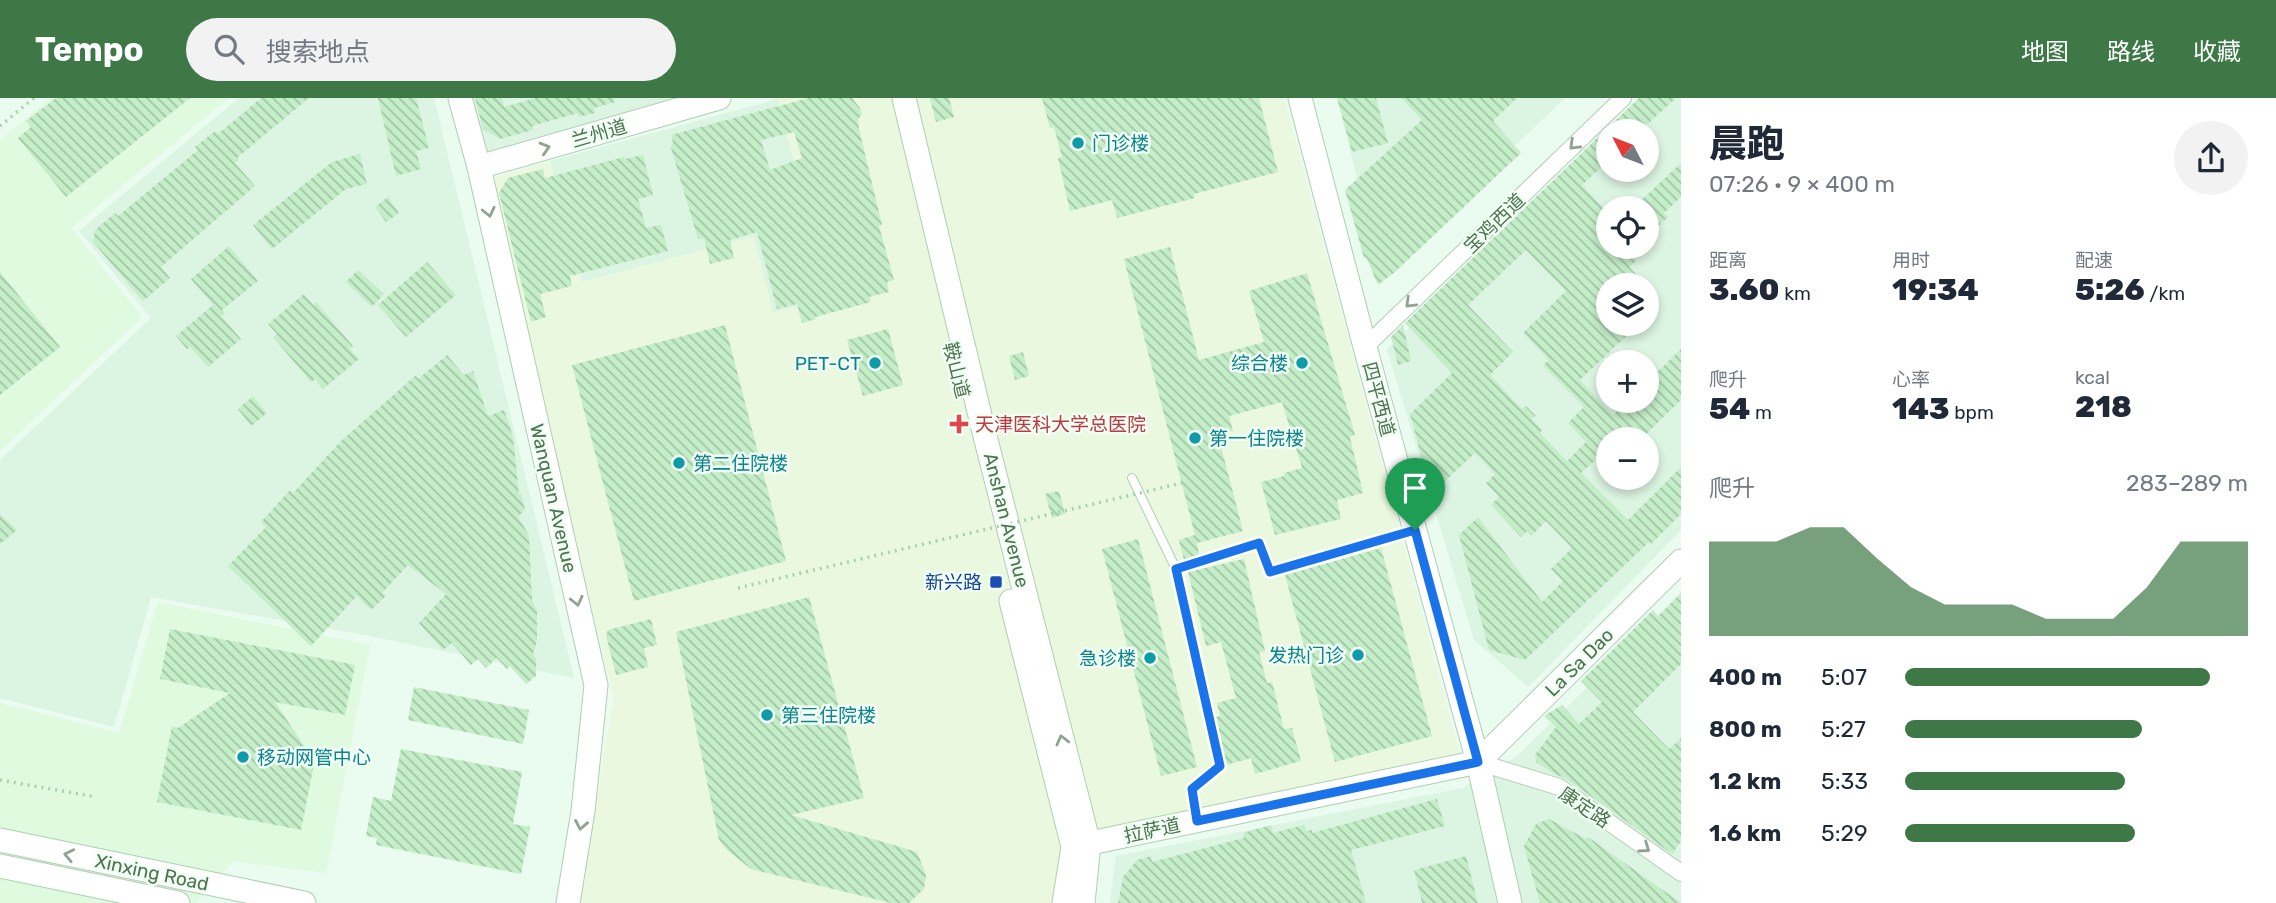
<!DOCTYPE html>
<html lang="zh">
<meta charset="utf-8">
<style>
body{margin:0;font-family:Rubik,"Noto Sans SC",sans-serif;background:#f2f2f3;color:#1f2937;height:100vh;display:flex;flex-direction:column;font-size:26px;white-space:nowrap}
*{box-sizing:border-box;margin:0}
p{font-size:23px;color:#747a83}
.icon{flex:none;width:38px;height:38px;fill:none;stroke:currentColor;stroke-width:2;stroke-linecap:round;stroke-linejoin:round}
.map{position:relative;flex:1;overflow:hidden}
.side{display:flex;flex-direction:column;background:#fff;width:595px}
.side>*{flex:none}
.needle{width:46px;rotate:312deg}
.controls{position:absolute;left:1596px;top:21px;display:grid;gap:14px}
.controls a{display:grid;place-items:center;width:63px;height:63px;border-radius:50%;background:#fff;box-shadow:0 4px 10px #0003;font-size:35px}
.pin{position:absolute;display:grid;place-items:center;width:60px;height:60px;color:#fff;margin:-72px -30px;border-radius:50% 50% 50% 0;rotate:-45deg;box-shadow:0 0 7px #0007}
.pin .icon{rotate:45deg}
.round{display:grid;place-items:center;flex:none;width:74px;height:74px;border-radius:37px;background:#f2f2f3}
.head{display:flex;align-items:center;justify-content:space-between;height:119px;padding:0 28px}
h1{font-size:38px;font-weight:800;line-height:52px}
.stats{display:grid;grid-template-columns:repeat(3,1fr);gap:10px;height:119px;padding:7px 28px}
.stats div{display:grid;align-content:center}
.stats b{font-size:30px;font-weight:800}
.stats small{font-size:19px;font-weight:400}
.stats p{font-size:19px}
.chart{height:196px;padding:14px 28px}
.chart p{display:flex;justify-content:space-between}
.chart svg{width:100%;height:126px;margin-top:7px;fill:#3e7847;opacity:.7}
ul{padding:0 28px;list-style:none;font-size:23px}
li{display:grid;grid-template-columns:112px 84px 1fr;align-items:center;height:52px}
li i{height:18px;border-radius:9px;background:#3e7847}
header{display:flex;align-items:center;gap:42px;box-sizing:border-box;height:98px;padding:0 35px;background:#3e7847;color:#fff}
header strong{font-size:33px}
nav{display:flex;gap:38px;margin-inline-start:auto;font-size:24px}
.search{width:490px;height:63px;background:#f2f2f3;display:flex;align-items:center;gap:18px;box-sizing:border-box;padding:0 24px;border-radius:38px;color:#747a83;font-size:26px}
main{display:flex;flex:1;min-height:0}
.map>svg:first-child{display:block}
</style>
<header>
<strong>Tempo</strong>
<div class="search"><svg class="icon" aria-label="search" viewBox="0 0 24 24"><circle cx="10" cy="10" r="6"/><path d="M15 15l6 6"/></svg>搜索地点</div>
<nav><a>地图</a><a>路线</a><a>收藏</a></nav>
</header>
<main>
<div class="map">
<svg width="1681" height="805" viewBox="0 0 1681 805">
<defs>
<pattern id="building-back-hatch" width="6" height="6" patternUnits="userSpaceOnUse" patternTransform="scale(1.75)"><rect width="6" height="6" fill="#c4eec8"/><path d="M-1 5l2 2M0 0l6 6M5-1l2 2" fill="none" stroke="#a2c5a5"/></pattern>
</defs>
<rect width="100%" height="100%" fill="#eafbef"/>
<g fill="#dcf4e2" fill-rule="evenodd">
<polygon points="239,0 434,0 574,580 370,538 151,499 114,629 0,600 0,362 151,220 79,133"/>
<polygon points="470,0 678,0 484,56"/>
<polygon points="1337,0 1565,0 1381,175"/>
<path d="M1647,0h34v432l-153,157 -54,-47 -87,-291 221,-214v35h39v-39h-34zM1608,110h39v39h-39zM1608,187h39v39h-39zM1608,264h39v39h-39zM1608,341h39v39h-39z"/>
<polygon points="778,1 829,201 773,215 754,139 581,184 550,63"/>
<polygon points="1681,497 1681,805 1110,805 1116,758 1463,690 1516,659"/>
</g>
<g fill="#dffadf">
<polygon points="51,0 228,0 71,130 142,219 0,353 0,42"/>
<polygon points="158,504 370,547 326,775 233,763 196,805 0,805 0,605 119,635"/>
</g>
<polygon fill="#e9f8de" points="782,0 1284,0 1459,654 1064,744 1054,805 578,805 614,600 489,81 550,63 581,184 754,139 773,214 829,201 778,1"/>
<g fill="url(#building-back-hatch)" fill-rule="evenodd">
<polygon points="56,0 190,0 66,99 18,40 31,29 26,23"/>
<polygon points="261,0 309,0 237,60 239,62 235,65 255,88 161,169 170,180 143,203 93,144 95,132 115,115 118,118 198,52 195,49 215,33 218,36"/>
<polygon points="378,0 416,0 429,50 416,53 421,71 396,78"/>
<polygon points="475,0 502,0 504,9 536,0 614,0 615,4 594,10 595,15 579,19 578,15 532,28 533,32 500,41 483,31"/>
<path d="M809,0h43l8,10 2,7 -4,4 1,10 23,96 -3,1 15,54 -7,2 2,10 -20,5 2,5 -56,15 1,2 -14,4 -5,-19 -20,5 -20,-77 -27,8 4,18 -24,6 -6,-26 -6,1 -27,-91 2,-6 -2,-7zM794,34l8,26 -32,12 -9,-30z"/>
<polygon points="930,0 949,0 954,19 936,24"/>
<polygon points="1042,0 1259,0 1278,74 1194,96 1195,100 1117,120 1112,102 1070,113 1058,60 1062,59 1054,29 1050,30"/>
<polygon points="1337,0 1376,0 1388,45 1352,54"/>
<polygon points="1401,0 1517,0 1493,23 1521,55 1395,174 1378,187 1366,159 1364,160 1345,92 1422,22"/>
<path d="M1639,0h37l-36,33h-32v30l-26,24 26,28v34h36l-11,10 3,4 -7,6 18,18h-39v39h31l-59,56 33,35 15,-14h19v-19l34,-33v51l-40,39h-6l-8,-8 -9,8h-10v10l-27,24 47,47 53,-53v47l-30,30 -2,-2 -124,118 -36,-10 -30,-115 19,-18 64,85 21,-21 -12,-12 21,-21 -26,-27 -15,15 -4,-5 -6,6 -30,-32 8,-8 -13,-14 9,-9 -20,-21 -44,41 -21,-80 42,-41 -47,-50zM1526,152l40,41 -43,42 26,27 -6,5 41,42 -16,16 18,19 -19,19 -27,-28 2,-3 -10,-11 4,-3 -10,-10 -4,3 -32,-34 23,-23 -45,-47z"/>
<polygon points="360,56 367,86 346,91 272,151 253,127 332,64"/>
<polygon points="643,57 653,97 638,101 646,130 661,127 668,153 570,178 572,188 540,196 546,219 531,224 499,95 508,80 543,71 545,80 624,59 625,61"/>
<polygon points="1681,65 1681,99 1664,115 1668,119 1647,139 1647,110 1633,110"/>
<polygon points="388,99 399,115 386,124 375,109"/>
<polygon points="229,148 258,183 222,212 225,216 221,218 241,241 208,269 190,249 187,251 176,238 213,207 191,181"/>
<polygon points="1170,149 1199,262 1264,244 1249,193 1307,175 1355,337 1350,339 1363,395 1337,402 1341,421 1275,437 1261,384 1284,378 1284,375 1302,370 1282,304 1229,318 1233,333 1218,337 1243,433 1197,445 1199,457 1184,462 1179,442 1195,437 1124,161"/>
<polygon points="427,164 456,197 406,239 378,207"/>
<polygon points="358,172 384,196 372,209 346,184"/>
<polygon points="0,174 60,249 0,297"/>
<polygon points="304,196 313,207 316,204 353,248 350,251 359,261 323,291 315,281 311,284 273,239 277,236 268,226"/>
<polygon points="725,227 786,463 634,503 572,267"/>
<polygon points="1403,227 1411,263 1398,267 1391,239"/>
<polygon points="888,231 903,287 863,298 847,242"/>
<polygon points="1023,254 1029,278 1015,282 1009,258"/>
<polygon points="447,257 464,277 473,273 488,318 504,312 513,338 519,397 521,396 525,411 518,419 529,437 532,502 537,513 537,542 533,557 536,560 536,578 526,586 510,568 507,571 497,560 486,570 478,561 471,567 452,545 443,552 419,525 446,496 408,467 382,495 386,498 371,512 357,498 311,548 228,468 266,429 261,424 290,392 293,395 341,343 416,277 418,281"/>
<polygon points="253,298 267,315 251,328 238,311"/>
<polygon points="1059,393 1065,416 1052,420 1045,396"/>
<polygon points="0,416 17,432 0,446"/>
<polygon points="1138,441 1197,669 1161,678 1102,451"/>
<polygon points="1381,450 1432,638 1335,664 1285,477"/>
<polygon points="1244,461 1265,553 1259,554 1267,585 1272,584 1284,631 1292,630 1301,663 1255,676 1251,660 1226,667 1216,619 1220,618 1217,605 1236,600 1221,544 1206,548 1188,474"/>
<polygon points="1681,495 1681,566 1633,614 1669,651 1681,640 1681,743 1672,756 1565,680 1554,676 1536,664 1535,657 1556,629 1544,618 1562,607 1579,626 1602,604 1581,583 1653,512 1658,518"/>
<polygon points="809,499 864,700 791,717 917,754 926,777 924,791 909,805 891,805 751,771 728,753 719,742 676,534"/>
<polygon points="651,521 657,547 644,550 648,569 616,577 606,537 608,532"/>
<polygon points="170,531 355,567 345,617 275,604 309,655 316,656 301,732 157,704 172,628 178,630 230,595 160,581"/>
<polygon points="414,589 529,612 523,646 408,622"/>
<polygon points="401,651 522,674 513,726 530,729 521,776 376,747 377,740 366,738 373,699 391,703"/>
<polygon points="1437,701 1445,728 1351,752 1366,805 1118,805 1123,779 1137,762 1151,758 1152,764 1244,740 1243,735 1271,727 1273,735 1304,727 1306,733 1312,732 1312,735"/>
<polygon points="1549,721 1586,741 1588,739 1681,805 1540,805 1524,748 1536,726"/>
<polygon points="1466,758 1478,805 1422,805 1414,772"/>
</g>
<g fill="none" stroke-linecap="round" stroke-linejoin="round">
<g stroke="#b3ceb7" stroke-width="10">
<g id="lane">
<polyline points="1132,380 1176,471 1220,668 1192,691 1197,720"/>
<polyline points="1176,471 1259,445 1270,474 1412,433"/>
</g>
</g>
<g stroke="#b3ceb7" stroke-width="18">
<g id="street">
<polyline points="1365,249 1623,0"/>
<polyline points="1478,664 1559,689 1681,775"/>
</g>
</g>
<g stroke="#aecfb3" stroke-width="25">
<g id="secondary">
<polyline points="460,0 479,69 596,587 583,713 568,805"/>
<polyline points="904,0 984,334 1089,746 1083,805"/>
<polyline points="1300,0 1365,249 1478,664 1510,805"/>
<polyline points="479,69 719,0"/>
<polyline points="1011,503 1073,749 1064,805"/>
<polyline points="0,742 304,805"/>
<polyline points="1076,748 1478,664 1681,463"/>
<polyline points="0,768 178,805"/>
</g>
</g>
<g stroke="#a6d3aa" stroke-width="3.5" stroke-dasharray="2 5" stroke-linecap="butt">
<polyline points="0,28 34,0"/>
<polyline points="0,682 96,699"/>
</g>
<use href="#lane" stroke="#fff" stroke-width="8"/>
<use href="#street" stroke="#fff" stroke-width="16"/>
<use href="#secondary" stroke="#fff" stroke-width="23"/>
<polyline stroke="#a6d3aa" stroke-width="3.5" stroke-dasharray="2 5" stroke-linecap="butt" points="738,490 1182,385"/>
</g>
<defs><path id="oneway-chevron" d="M-2-3.5L2.5 0L-2 3.5" fill="none" stroke-width="1.6" stroke-linecap="round" stroke-linejoin="round" transform="scale(1.75)"/></defs>
<g stroke="#8da58e">
<use href="#oneway-chevron" transform="translate(1574 47) rotate(136)"/>
<use href="#oneway-chevron" transform="translate(545 50) rotate(-16)"/>
<use href="#oneway-chevron" transform="translate(489 114) rotate(77)"/>
<use href="#oneway-chevron" transform="translate(1410 205) rotate(136)"/>
<use href="#oneway-chevron" transform="translate(577 503) rotate(77)"/>
<use href="#oneway-chevron" transform="translate(1062 642) rotate(-104)"/>
<use href="#oneway-chevron" transform="translate(581 727) rotate(100)"/>
<use href="#oneway-chevron" transform="translate(1645 750) rotate(35)"/>
<use href="#oneway-chevron" transform="translate(69 757) rotate(-168)"/>
</g>
<g fill="none" stroke-linecap="round" stroke-linejoin="round">
<g stroke="#fff" stroke-width="14">
<polygon id="route" points="1415,432 1478,664 1197,723 1192,691 1220,668 1176,471 1259,445 1270,474"/>
</g>
<use href="#route" stroke="#1a73e8" stroke-width="9"/>
</g>
<g fill="#0f9aa8" stroke="#f0fef4" stroke-width="2.5">
<circle cx="1078" cy="45" r="7"/>
<circle cx="875" cy="265" r="7"/>
<circle cx="1302" cy="265" r="7"/>
<circle cx="1195" cy="340" r="7"/>
<circle cx="679" cy="365" r="7"/>
<circle cx="1358" cy="557" r="7"/>
<circle cx="1150" cy="560" r="7"/>
<circle cx="767" cy="617" r="7"/>
<circle cx="243" cy="659" r="7"/>
</g>
<path fill="#e0444e" stroke="#f0fef4" stroke-width="2.5" d="M955.5 315.5h7v7h7v7h-7v7h-7v-7h-7v-7h7z"/>
<rect fill="#1a4fb4" stroke="#f0fef4" stroke-width="2.5" x="989" y="477" width="14" height="14" rx="3.5"/>
<g text-anchor="middle" stroke-width="5" stroke-linejoin="round" paint-order="stroke">
<g font-size="19" fill="#4f7451" stroke="#f0fef4">
<text transform="translate(599 35) rotate(-16)" y="7">兰州道</text>
<text transform="translate(1494 125) rotate(-44)" y="7">宝鸡西道</text>
<text transform="translate(957 272) rotate(76)" y="7">鞍山道</text>
<text transform="translate(1379 301) rotate(75)" y="7">四平西道</text>
<text transform="translate(554 400) rotate(77)" y="7">Wanquan Avenue</text>
<text transform="translate(1007 422) rotate(76)" y="7">Anshan Avenue</text>
<text transform="translate(1579 564) rotate(-45)" y="7">La Sa Dao</text>
<text transform="translate(1585 709) rotate(34)" y="7">康定路</text>
<text transform="translate(1152 732) rotate(-12)" y="7">拉萨道</text>
<text transform="translate(152 774) rotate(12)" y="7">Xinxing Road</text>
</g>
<g font-size="19" fill="#0d838f" stroke="#f0fef4" text-anchor="start">
<text x="1092" y="52">门诊楼</text>
<text x="861" y="272" text-anchor="end">PET-CT</text>
<text x="1288" y="272" text-anchor="end">综合楼</text>
<text x="1209" y="347">第一住院楼</text>
<text x="693" y="372">第二住院楼</text>
<text x="1344" y="564" text-anchor="end">发热门诊</text>
<text x="1136" y="567" text-anchor="end">急诊楼</text>
<text x="781" y="624">第三住院楼</text>
<text x="257" y="666">移动网管中心</text>
</g>
<g font-size="19" fill="#be3a42" stroke="#f0fef4" text-anchor="start">
<text x="975" y="333">天津医科大学总医院</text>
</g>
<g font-size="19" fill="#164399" stroke="#f0fef4" text-anchor="end">
<text x="982" y="491">新兴路</text>
</g>
</g>
</svg>
<div class="controls">
<a><svg class="needle" viewBox="-14 -14 28 28"><path d="M0-13l5 13h-10z" fill="#e53935"/><path d="M0 13l5-13h-10z" fill="#747a83"/></svg></a>
<a><svg class="icon" aria-label="locate" viewBox="0 0 24 24"><circle cx="12" cy="12" r="6"/><path d="M12 2v4M12 18v4M2 12h4M18 12h4"/></svg></a>
<a><svg class="icon" aria-label="layers" viewBox="0 0 24 24"><path d="M12 4l9 5-9 5-9-5zM3 14l9 5 9-5"/></svg></a>
<a>+</a>
<a>−</a>
</div>
<div class="pin" style="left:1415px;top:432px;background:#1e9e55"><svg class="icon" aria-label="arrive" viewBox="0 0 24 24"><path d="M6 21V4h12l-3 4 3 4H6"/></svg></div>
</div>
<section class="side">
<div class="head"><div><h1>晨跑</h1><p>07:26 · 9 × 400 m</p></div><a class="round"><svg class="icon" aria-label="share" viewBox="0 0 24 24"><path d="M12 15V3M7 8l5-5 5 5M5 13v7h14v-7"/></svg></a></div>
<div class="stats">
<div><p>距离</p><b>3.60<small> km</small></b></div>
<div><p>用时</p><b>19:34</b></div>
<div><p>配速</p><b>5:26<small> /km</small></b></div>
</div>
<div class="stats">
<div><p>爬升</p><b>54<small> m</small></b></div>
<div><p>心率</p><b>143<small> bpm</small></b></div>
<div><p>kcal</p><b>218</b></div>
</div>
<div class="chart"><p><span>爬升</span>283–289 m</p>
<svg viewBox="0 0 160 44" preserveAspectRatio="none"><path d="M0 44V11L10 11L20 11L30 6L40 6L50 17L60 27L70 33L80 33L90 33L100 38L110 38L120 38L130 27L140 11L150 11L160 11V44z"/></svg>
</div>
<ul>
<li><b>400 m</b>5:07<i style="width:89%"></i></li>
<li><b>800 m</b>5:27<i style="width:69%"></i></li>
<li><b>1.2 km</b>5:33<i style="width:64%"></i></li>
<li><b>1.6 km</b>5:29<i style="width:67%"></i></li>
</ul>
</section>
</main>
